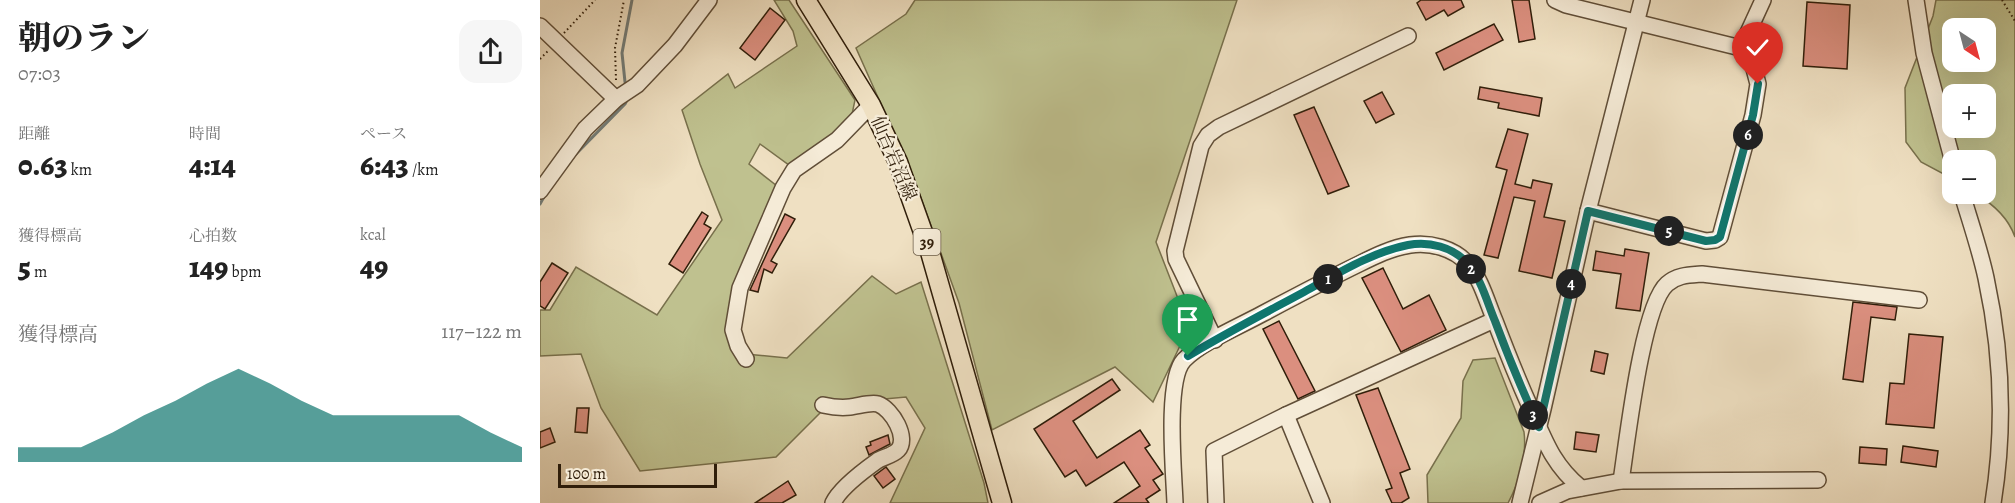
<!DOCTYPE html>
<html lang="ja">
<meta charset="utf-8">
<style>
body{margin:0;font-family:Alegreya,"Noto Serif JP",serif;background:#f6f6f6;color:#222;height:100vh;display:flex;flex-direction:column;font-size:22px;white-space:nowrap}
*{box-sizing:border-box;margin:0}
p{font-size:20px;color:#767676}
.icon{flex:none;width:33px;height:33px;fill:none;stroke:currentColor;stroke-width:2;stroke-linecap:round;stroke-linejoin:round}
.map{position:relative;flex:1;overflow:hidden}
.sheet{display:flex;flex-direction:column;background:#fff;width:540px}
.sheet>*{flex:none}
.needle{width:39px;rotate:144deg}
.controls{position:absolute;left:1402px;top:18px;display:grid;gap:12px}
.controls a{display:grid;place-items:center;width:54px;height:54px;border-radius:12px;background:#fff;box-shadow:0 6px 24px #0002;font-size:30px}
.scale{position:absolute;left:18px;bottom:15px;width:159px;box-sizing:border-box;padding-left:6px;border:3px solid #301e0a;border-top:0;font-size:16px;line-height:21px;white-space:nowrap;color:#301e0a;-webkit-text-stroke:4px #f5ebd7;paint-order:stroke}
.pin{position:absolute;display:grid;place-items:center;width:51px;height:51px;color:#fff;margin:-62px -26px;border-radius:50% 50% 50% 0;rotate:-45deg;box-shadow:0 0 6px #0007}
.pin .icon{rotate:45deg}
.km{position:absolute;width:30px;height:30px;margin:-15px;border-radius:50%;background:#222;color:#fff;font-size:16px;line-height:30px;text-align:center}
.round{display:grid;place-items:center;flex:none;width:63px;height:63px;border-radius:18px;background:#f6f6f6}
.headline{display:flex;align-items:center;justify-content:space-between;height:102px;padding:0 18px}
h1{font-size:33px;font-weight:800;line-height:45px}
.stats{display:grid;grid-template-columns:repeat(3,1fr);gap:9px;height:102px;padding:6px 18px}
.stats div{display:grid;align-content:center}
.stats b{font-size:30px;font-weight:800}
.stats small{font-size:16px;font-weight:400}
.stats p{font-size:16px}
.chart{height:168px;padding:12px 18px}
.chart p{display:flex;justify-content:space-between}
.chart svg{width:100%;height:108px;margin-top:6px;fill:#0f766e;opacity:.7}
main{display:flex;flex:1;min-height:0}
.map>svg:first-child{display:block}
</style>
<main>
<section class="sheet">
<div class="headline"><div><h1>朝のラン</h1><p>07:03</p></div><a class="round"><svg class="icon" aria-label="share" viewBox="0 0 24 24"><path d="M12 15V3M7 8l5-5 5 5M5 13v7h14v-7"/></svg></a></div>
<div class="stats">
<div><p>距離</p><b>0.63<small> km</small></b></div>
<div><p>時間</p><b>4:14</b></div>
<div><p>ペース</p><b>6:43<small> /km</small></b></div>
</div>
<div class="stats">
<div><p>獲得標高</p><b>5<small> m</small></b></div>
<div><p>心拍数</p><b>149<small> bpm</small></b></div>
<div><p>kcal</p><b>49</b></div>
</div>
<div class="chart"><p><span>獲得標高</span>117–122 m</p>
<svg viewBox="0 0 160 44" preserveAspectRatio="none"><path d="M0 44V38L10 38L20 38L30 32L40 25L50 19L60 12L70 6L80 12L90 19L100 25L110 25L120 25L130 25L140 25L150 32L160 38V44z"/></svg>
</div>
</section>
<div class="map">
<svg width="1475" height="503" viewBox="0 0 1475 503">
<rect width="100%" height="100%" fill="#efe0c2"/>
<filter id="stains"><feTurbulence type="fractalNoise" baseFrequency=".00333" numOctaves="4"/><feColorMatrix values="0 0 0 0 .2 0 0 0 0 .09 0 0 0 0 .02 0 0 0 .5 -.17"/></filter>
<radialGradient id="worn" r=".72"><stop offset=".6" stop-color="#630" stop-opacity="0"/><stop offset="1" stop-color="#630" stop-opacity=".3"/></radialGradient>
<g fill="#bfc18f" stroke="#78704c" stroke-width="1.5" fill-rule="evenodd">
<polygon points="234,0 249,0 315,100 310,124 249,165 220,144 209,164 237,186 198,288 195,353 247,358 332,276 356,294 381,282 444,483 448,503 350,503 385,428 366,397 289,404 236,457 100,471 61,408 41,354 0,356 0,310 10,310 36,267 117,315 182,220 160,164 142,110 188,74 195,88 257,46 253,31"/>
<polygon points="375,0 697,0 616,242 649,327 613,402 575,367 452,430 419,303 373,176 316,48 366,14"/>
<path d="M1396,0h79v237c-7,-20 -22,-33 -39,-43h10v-34h-33v19l-32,-17 -15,-20 -1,-54 28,-72zM1413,28h33v34h-33zM1413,94h33v34h-33z"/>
<path d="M955,358l29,74c3,24 -5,51 -16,71h-80l-1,-28 34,-57 2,-37 10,-21z"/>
</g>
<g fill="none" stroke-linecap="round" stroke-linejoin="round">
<g stroke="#737c77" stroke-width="3">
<polyline points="85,82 82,53 92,0"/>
<polyline points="36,154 85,104 87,100"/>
<polyline points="0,204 5,195"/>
</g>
</g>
<g fill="#db8f7f" stroke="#301e0a" stroke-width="1.5">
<polygon points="881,0 921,0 924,7 908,16 904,10 886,20 877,3"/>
<polygon points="972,0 989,0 995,39 979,42"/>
<polygon points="1267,2 1310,5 1307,69 1263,66"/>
<polygon points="230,8 245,20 215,60 200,48"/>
<polygon points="954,24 963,40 904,70 896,53"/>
<polygon points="940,87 1002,98 999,116 958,108 959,103 938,99"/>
<polygon points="842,92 854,114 836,123 824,101"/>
<polygon points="774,107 809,186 788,194 754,115"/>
<polygon points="968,129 988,134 975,184 991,188 993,180 1012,184 1004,217 1025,221 1012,278 979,271 995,201 974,197 958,258 944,255 967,170 956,167"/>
<polygon points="162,212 168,216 164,224 171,228 143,273 129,264"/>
<polygon points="245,214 255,219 231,261 237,264 232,273 224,269 218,292 210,290"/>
<polygon points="1085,249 1109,253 1100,311 1076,308 1081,274 1053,270 1056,251 1084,256"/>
<polygon points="12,263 28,273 5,309 0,306 0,282"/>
<polygon points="843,268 863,309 889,295 906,330 861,352 822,278"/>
<polygon points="1313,302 1357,307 1355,320 1331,317 1323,382 1303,379"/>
<polygon points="739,321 775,391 758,399 723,329"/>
<polygon points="1369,334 1403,337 1394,428 1346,424 1350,383 1364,384"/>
<polygon points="1055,351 1068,354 1064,374 1051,371"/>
<polygon points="572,379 580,390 533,421 557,458 600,430 610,445 605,448 623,474 613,480 620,490 606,499 609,503 574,503 600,486 584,462 546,486 536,470 525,477 494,429"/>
<polygon points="838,388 870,469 860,473 869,498 861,503 852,503 846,490 852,488 816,395"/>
<polygon points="37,408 49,408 47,433 35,432"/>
<polygon points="10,428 15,442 0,448 0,432"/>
<polygon points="1036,432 1059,435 1056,452 1034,449"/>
<polygon points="348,435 350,444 329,455 326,447 331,445 330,442"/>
<polygon points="1363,446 1398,451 1396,467 1361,462"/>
<polygon points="1320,447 1347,449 1346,465 1319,463"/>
<polygon points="346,467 355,479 343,488 334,476"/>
<polygon points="248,481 256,495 242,503 215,503"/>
</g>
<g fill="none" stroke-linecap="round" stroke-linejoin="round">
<g stroke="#604e38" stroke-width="18">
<g id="minor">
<polyline points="1015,0 1026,5 1201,48 1207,52 1212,61 1218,84 1213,115 1180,237 1175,240 1166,241 1048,211"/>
<polyline points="1376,0 1384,53 1413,162"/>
<polyline points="0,26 76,99"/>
<polyline points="1201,48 1223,0"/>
<polyline points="0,191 45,129 76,99 97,85 135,45 169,0"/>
<path d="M1422,194c8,27 18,56 24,84 16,74 19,150 7,225"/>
<polyline points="675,340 636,259 635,251 661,146 668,135 679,127 868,36"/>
<polyline points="206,359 198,346 193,330 200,288 243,188 254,170 297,140 331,105"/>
<path d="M283,405c9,2 18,3 27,2 9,-1 20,-5 28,-3 14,5 31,34 20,46 -6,6 -15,7 -21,11 -14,10 -37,27 -44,42"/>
<polyline points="746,415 954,320"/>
<path d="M1081,481c6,-38 21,-175 46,-197 10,-9 22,-9 35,-10l217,26"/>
<path d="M635,503c-1,-29 -10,-123 9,-143 16,-17 56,-34 78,-46 32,-17 64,-34 97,-50 16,-8 32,-16 51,-19 20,-3 44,3 58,19 13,15 19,38 27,57 11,29 23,59 36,88 14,32 22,56 50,79"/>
<polyline points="676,503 674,451 746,415 782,503"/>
<polyline points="980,503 1003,409 1048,211 1102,0"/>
<polyline points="1000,503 1027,491 1081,481 1278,480"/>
</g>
</g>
<g stroke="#301e0a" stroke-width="21">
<polyline id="major" points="266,0 331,105 358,162 390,252 462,503"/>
</g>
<g stroke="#301e0a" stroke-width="2" stroke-dasharray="1.5 3" stroke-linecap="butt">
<polyline points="1462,0 1475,21"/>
<polyline points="24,33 55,0"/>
<polyline points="0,59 8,51"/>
<polyline points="76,80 75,48 84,0"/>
</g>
<use href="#minor" stroke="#f5ebd7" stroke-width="15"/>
<use href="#major" stroke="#efe0c2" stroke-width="18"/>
</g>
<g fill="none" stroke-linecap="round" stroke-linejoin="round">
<g stroke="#fff" stroke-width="12">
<path id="route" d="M648,356c38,-23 77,-43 116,-64 33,-18 68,-40 104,-47 21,-4 45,2 59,18 14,15 20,39 28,58 13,35 28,71 44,106l49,-216 118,30 9,-1 5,-3 33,-122 5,-31"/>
</g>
<use href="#route" stroke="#0f766e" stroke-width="8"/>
</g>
<g text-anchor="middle" stroke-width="4.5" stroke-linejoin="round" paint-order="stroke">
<rect fill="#f5ebd7" stroke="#6b5c48" stroke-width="1.5" x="373.5" y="229" width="27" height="26" rx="4.5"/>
<g font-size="16" font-weight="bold" fill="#301e0a">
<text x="387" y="248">39</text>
</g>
<g font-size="18" fill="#301e0a" stroke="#f5ebd7">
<text transform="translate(354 158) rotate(67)" y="6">仙台岩沼線</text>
</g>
</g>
<rect width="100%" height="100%" filter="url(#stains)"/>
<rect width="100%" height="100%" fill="url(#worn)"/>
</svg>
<div class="controls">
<a><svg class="needle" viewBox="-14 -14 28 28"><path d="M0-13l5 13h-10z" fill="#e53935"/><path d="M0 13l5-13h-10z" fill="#767676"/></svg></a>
<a>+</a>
<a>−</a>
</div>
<div class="scale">100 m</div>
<div class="pin" style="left:648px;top:356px;background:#1e9e55"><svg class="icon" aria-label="arrive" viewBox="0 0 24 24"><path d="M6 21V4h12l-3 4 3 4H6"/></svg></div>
<div class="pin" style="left:1218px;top:84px;background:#d93025"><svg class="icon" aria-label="check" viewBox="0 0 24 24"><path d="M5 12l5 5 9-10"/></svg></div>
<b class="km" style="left:788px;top:279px">1</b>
<b class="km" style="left:931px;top:269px">2</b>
<b class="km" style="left:993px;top:415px">3</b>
<b class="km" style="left:1031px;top:284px">4</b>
<b class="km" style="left:1129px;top:231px">5</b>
<b class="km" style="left:1208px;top:135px">6</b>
</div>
</main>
